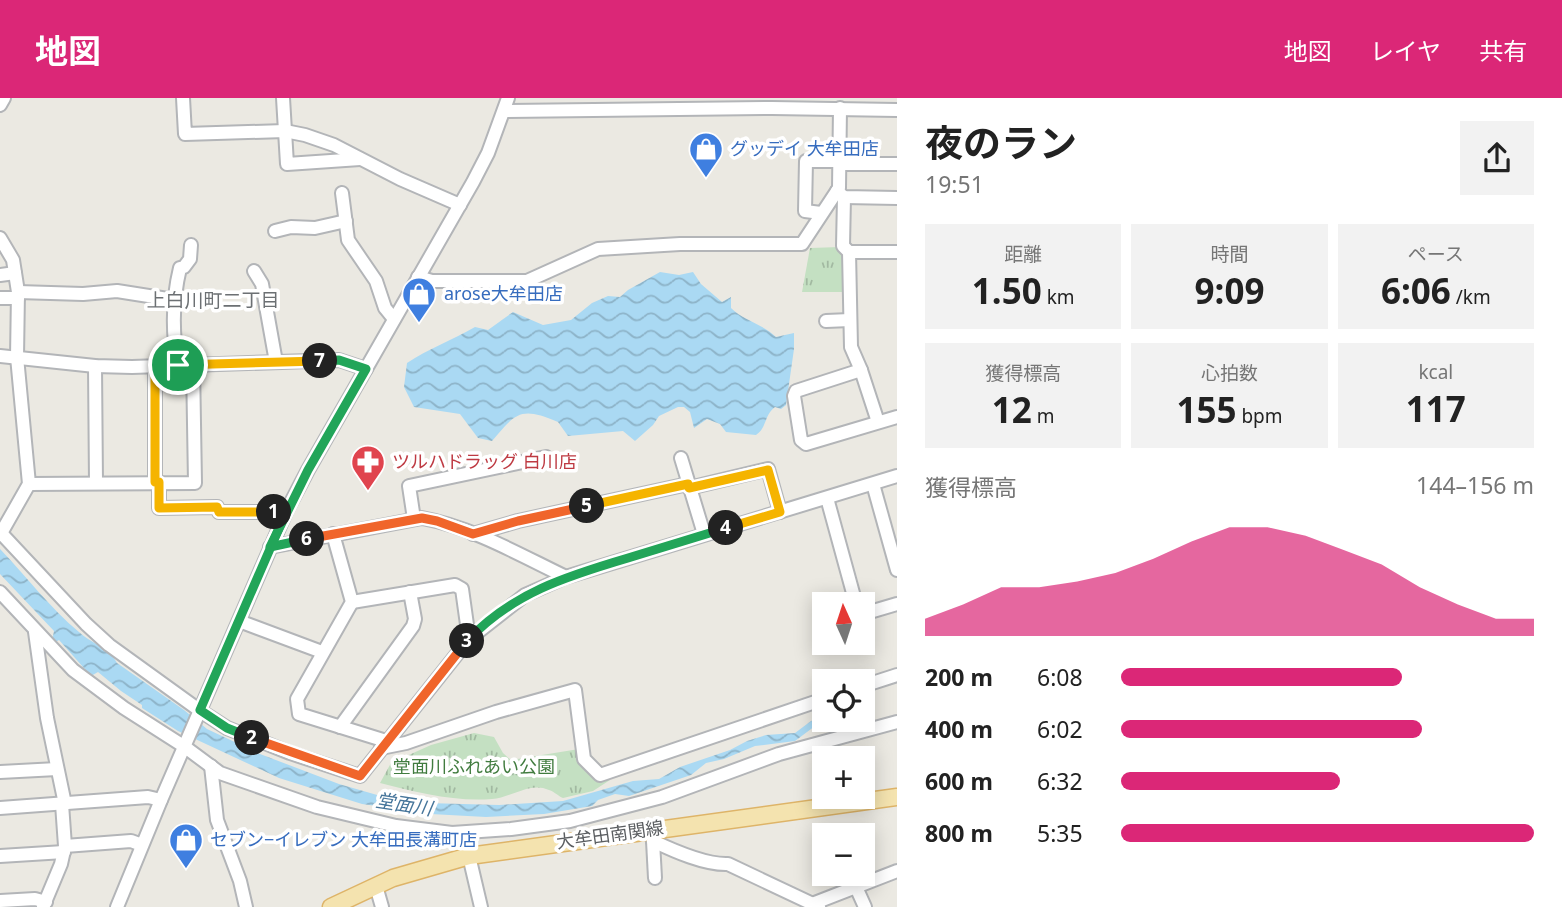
<!DOCTYPE html>
<html lang="ja">
<meta charset="utf-8">
<style>
body{margin:0;font-family:"Noto Sans","Noto Sans JP",sans-serif;background:#f2f2f2;color:#222;height:100vh;display:flex;flex-direction:column;font-size:26px;white-space:nowrap}
*{box-sizing:border-box;margin:0}
p{font-size:23px;color:#767676}
.icon{flex:none;width:38px;height:38px;fill:none;stroke:currentColor;stroke-width:2;stroke-linecap:round;stroke-linejoin:round}
.map{position:relative;flex:1;overflow:hidden}
.sheet{display:flex;flex-direction:column;background:#fff;width:665px}
.sheet>*{flex:none}
.needle{width:46px;rotate:357deg}
.fabs{position:absolute;left:812px;top:494px;display:grid;gap:14px}
.fabs a{display:grid;place-items:center;width:63px;height:63px;border-radius:0px;background:#fff;box-shadow:0 4px 18px #0003;font-size:35px}
.pin{position:absolute;display:grid;place-items:center;width:60px;height:60px;color:#fff;margin:-30px;border:4px solid #fff;border-radius:50%;box-shadow:0 2px 7px #0007}
.km{position:absolute;width:35px;height:35px;margin:-18px;border-radius:50%;background:#222;color:#fff;font-size:19px;line-height:35px;text-align:center}
.round{display:grid;place-items:center;flex:none;width:74px;height:74px;border-radius:0px;background:#f2f2f2}
.headline{display:flex;align-items:center;justify-content:space-between;height:119px;padding:0 28px}
h1{font-size:38px;font-weight:700;line-height:52px}
.metrics{display:grid;grid-template-columns:repeat(3,1fr);gap:10px;height:119px;padding:7px 28px}
.metrics div{display:grid;align-content:center;border-radius:0px;background:#f2f2f2;text-align:center}
.metrics b{font-size:35px;font-weight:700}
.metrics small{font-size:19px;font-weight:400}
.metrics p{font-size:19px}
.chart{height:196px;padding:14px 28px}
.chart p{display:flex;justify-content:space-between}
.chart svg{width:100%;height:126px;margin-top:7px;fill:#db2777;opacity:.7}
ul{padding:0 28px;list-style:none;font-size:23px}
li{display:grid;grid-template-columns:112px 84px 1fr;align-items:center;height:52px}
li i{height:18px;border-radius:9px;background:#db2777}
header{display:flex;align-items:center;gap:42px;box-sizing:border-box;height:98px;padding:0 35px;background:#db2777;color:#fff}
header strong{font-size:33px}
nav{display:flex;gap:38px;margin-inline-start:auto;font-size:24px}
main{display:flex;flex:1;min-height:0}
.map>svg:first-child{display:block}
</style>
<header>
<strong>地図</strong>
<nav><a>地図</a><a>レイヤ</a><a>共有</a></nav>
</header>
<main>
<div class="map">
<svg width="897" height="809" viewBox="0 0 897 809">
<defs>
<pattern id="park-tufts" width="24" height="20" patternUnits="userSpaceOnUse" patternTransform="scale(1.75)"><rect width="24" height="20" fill="#c4e0c2"/><path d="M3 7l-1-3M5 7V3M7 7l1-3M15 17l-1-3M17 17v-4M19 17l1-3" fill="none" stroke="#a2b9a1"/></pattern>
<pattern id="water-waves" width="16" height="10" patternUnits="userSpaceOnUse" patternTransform="scale(1.75)"><rect width="16" height="10" fill="#aad9f3"/><path d="M0 5q4-4 8 0t8 0" fill="none" stroke="#8db3c8"/></pattern>
</defs>
<rect width="100%" height="100%" fill="#ebe9e2"/>
<g fill="url(#park-tufts)">
<polygon points="840,149 847,155 848,194 802,194 810,150"/>
<path d="M474,635l20,4 9,16 8,7 68,-11 12,6 19,25 -17,11 -30,7c-5,-2 -8,-6 -14,-8 -19,-9 -38,8 -57,9 -38,3 -76,-7 -112,-16l11,-20 40,-18z"/>
</g>
<g fill="url(#water-waves)">
<path d="M660,174l19,3 14,-3 8,12 21,18 9,-5v11c13,13 32,16 45,29l18,-4v16l-8,56 -5,4 -6,-2c-11,8 -8,21 -19,28l-30,-3 -6,-8 -13,-5 -13,9 -4,-16 -6,-5h-6l-19,9 -6,9 -18,16 -12,-10 -55,5 -10,-14c-38,-16 -42,-9 -66,19l-14,-3 -18,-24 -46,-7 -10,-20 3,-24c21,-14 45,-23 68,-36l13,3 25,-18 30,13 28,-5 21,-17 16,-7 12,1 8,-7z"/>
<path d="M0,451c26,27 50,59 79,83 12,11 30,16 38,31l67,47 23,19 53,25 79,30 52,15 35,4 73,2 64,-4 70,-20 26,-2 21,-12 50,-17 17,-9 19,-6 29,-2 16,-12 13,-4v2h30l-35,4 -24,18 -40,5 -31,13 -18,4 -15,12 -62,21 -14,-2 -17,6 -6,6 -48,8 -58,3 -92,-5 -10,-5 -22,-3 -83,-26 -101,-47 -36,-23v-3l-21,-14 -23,-19 -7,4 -32,-36 -5,3 -2,-2 2,-10 -54,-57z"/>
</g>
<g fill="none" stroke-linecap="round" stroke-linejoin="round">
<g stroke="#b3b5b8" stroke-width="16">
<g id="minor">
<polyline points="183,0 185,36 285,33 305,37 334,47 400,81 460,107"/>
<polyline points="283,0 287,66 360,61"/>
<polyline points="0,7 4,0"/>
<polyline points="504,13 772,10 897,12"/>
<polyline points="839,66 897,66"/>
<polyline points="837,93 839,90 840,10"/>
<polyline points="342,95 348,142 376,183 385,210 394,221"/>
<polyline points="844,99 843,148 849,154 851,249 861,272 796,293 794,298 801,342 806,346 897,319"/>
<polyline points="821,115 805,113 806,63 840,63"/>
<polyline points="275,133 291,129 315,130 346,123"/>
<polyline points="0,140 13,162 18,194 17,259 29,386 0,437"/>
<polyline points="849,154 897,154"/>
<polyline points="254,173 262,186 276,264"/>
<polyline points="0,177 15,175"/>
<polyline points="418,179 432,183 527,183 598,151 680,146 802,146 837,93 844,99 897,100"/>
<polyline points="18,194 83,196 117,193 174,202"/>
<polyline points="0,200 18,200"/>
<polyline points="826,223 850,222"/>
<polyline points="0,258 95,268 132,269 339,262 366,271"/>
<path d="M178,267c-6,-33 -6,-64 2,-97l4,-1 6,-8 1,-14"/>
<polyline points="95,268 96,385"/>
<polyline points="861,272 878,324"/>
<polyline points="681,360 704,436"/>
<polyline points="155,384 155,268"/>
<polyline points="159,384 159,410 217,409 219,414 286,414"/>
<polyline points="29,386 195,385 193,266"/>
<polyline points="873,386 897,472"/>
<polyline points="689,390 768,371 780,414"/>
<polyline points="827,400 856,506"/>
<polyline points="414,421 409,388 546,359"/>
<polyline points="0,434 86,526 109,547 199,612 227,630 290,655 360,678 469,541 525,497 566,479 897,378"/>
<polyline points="333,436 352,504 297,601 299,616 386,643"/>
<polyline points="473,436 518,423 688,386"/>
<path d="M270,449l152,-29c50,9 98,37 144,59"/>
<polyline points="0,494 73,572 124,610 185,649 220,675 317,709 396,728 452,735 511,731 570,723 662,699 779,656 897,624"/>
<polyline points="352,504 455,487 462,491 469,541"/>
<polyline points="863,516 897,506"/>
<polyline points="239,523 322,554"/>
<polyline points="35,534 47,620 65,706"/>
<polyline points="863,588 897,577"/>
<polyline points="340,629 413,528 415,521 410,494"/>
<polyline points="381,650 406,645 496,614 575,592 584,661 600,677 824,601"/>
<polyline points="211,668 217,722 240,783 246,809"/>
<polyline points="0,674 57,671"/>
<polyline points="0,710 148,699 161,702"/>
<path d="M651,732l2,11c21,10 52,24 75,23l91,43"/>
<polyline points="653,743 655,780"/>
<polyline points="65,748 131,743 142,747"/>
<polyline points="0,758 64,754"/>
<polyline points="469,758 481,809"/>
<polyline points="376,788 382,809"/>
<polyline points="856,789 865,809"/>
<polyline points="0,803 35,801 46,804"/>
<polyline points="812,806 897,773"/>
<polyline points="43,809 61,766 65,748 62,706"/>
<polyline points="117,809 161,702 286,414 308,372 473,84 488,55 508,0"/>
</g>
</g>
<g stroke="#deb468" stroke-width="19">
<polyline id="major" points="331,809 393,780 469,758 897,699"/>
</g>
<use href="#minor" stroke="#fff" stroke-width="12"/>
<use href="#major" stroke="#f4e3af" stroke-width="16"/>
</g>
<g fill="none" stroke-linecap="round" stroke-linejoin="round">
<g stroke="#fff" stroke-width="14">
<polyline id="split-1" points="178,267 155,268 155,384 159,384 159,410 217,409 219,414 274,414"/>
</g>
<g stroke="#fff" stroke-width="14">
<polyline id="split-2" points="252,640 227,630 200,612 286,414 274,414"/>
</g>
<g stroke="#fff" stroke-width="14">
<polyline id="split-3" points="252,640 360,678 467,543"/>
</g>
<g stroke="#fff" stroke-width="14">
<path id="split-4" d="M467,543c45,-48 100,-65 161,-83 33,-10 66,-20 98,-30"/>
</g>
<g stroke="#fff" stroke-width="14">
<polyline id="split-5" points="587,408 688,386 689,390 768,372 780,414 726,430"/>
</g>
<g stroke="#fff" stroke-width="14">
<polyline id="split-6" points="307,441 422,420 437,423 473,436 518,423 587,408"/>
</g>
<g stroke="#fff" stroke-width="14">
<polyline id="split-7" points="307,441 270,449 308,372 366,271 339,262 320,263"/>
</g>
<g stroke="#fff" stroke-width="14">
<polyline id="split-8" points="178,267 320,263"/>
</g>
<use href="#split-1" stroke="#f5b400" stroke-width="9"/>
<use href="#split-2" stroke="#22a559" stroke-width="9"/>
<use href="#split-3" stroke="#f0652b" stroke-width="9"/>
<use href="#split-4" stroke="#22a559" stroke-width="9"/>
<use href="#split-5" stroke="#f5b400" stroke-width="9"/>
<use href="#split-6" stroke="#f0652b" stroke-width="9"/>
<use href="#split-7" stroke="#22a559" stroke-width="9"/>
<use href="#split-8" stroke="#f5b400" stroke-width="9"/>
</g>
<defs>
<g id="shop-pin" transform="scale(1.75)"><path d="M0 17L-7.5 6A9.5 9.5 0 1 1 7.5 6Z" fill="#3f7fe0" stroke="#fff"/><path d="M-5-2.5h2.3a2.7 3.5 0 0 1 5.4 0H5L5.5 6h-11ZM-1.5-2.5h3a1.5 2.3 0 0 0-3 0Z" fill="#fff"/></g>
<g id="pharmacy-pin" transform="scale(1.75)"><path d="M0 17L-7.5 6A9.5 9.5 0 1 1 7.5 6Z" fill="#e0444e" stroke="#fff"/><path d="M-2-6h4v4h4v4h-4v4h-4v-4h-4v-4h4Z" fill="#fff"/></g>
</defs>
<g fill-rule="evenodd">
<use href="#shop-pin" x="706" y="51"/>
<use href="#shop-pin" x="419" y="196"/>
<use href="#pharmacy-pin" x="368" y="364"/>
<use href="#shop-pin" x="186" y="742"/>
</g>
<g text-anchor="middle" stroke-width="7" stroke-linejoin="round" paint-order="stroke">
<g font-size="18" fill="#366cbe" stroke="#fff" text-anchor="start">
<text x="730" y="57">グッデイ 大牟田店</text>
<text x="444" y="202">arose大牟田店</text>
<text x="210" y="748">セブン−イレブン 大牟田長溝町店</text>
</g>
<g font-size="18" fill="#be3a42" stroke="#fff" text-anchor="start">
<text x="392" y="370">ツルハドラッグ 白川店</text>
</g>
<g font-size="18" fill="#417c3f" stroke="#fff">
<text x="474" y="675">堂面川ふれあい公園</text>
</g>
<g font-size="18" fill="#5b5e61" stroke="#fff">
<text transform="translate(610 737) rotate(-8)" y="6">大牟田南関線</text>
</g>
<g font-size="19" fill="#6c7073" stroke="#fff">
<text x="213" y="209">上白川町二丁目</text>
</g>
<g font-size="19" font-style="italic" fill="#47769b" stroke="#fff">
<text transform="translate(404 706) rotate(9)" y="7">堂面川</text>
</g>
</g>
</svg>
<div class="fabs">
<a><svg class="needle" viewBox="-14 -14 28 28"><path d="M0-13l5 13h-10z" fill="#e53935"/><path d="M0 13l5-13h-10z" fill="#767676"/></svg></a>
<a><svg class="icon" aria-label="locate" viewBox="0 0 24 24"><circle cx="12" cy="12" r="6"/><path d="M12 2v4M12 18v4M2 12h4M18 12h4"/></svg></a>
<a>+</a>
<a>−</a>
</div>
<div class="pin" style="left:178px;top:267px;background:#1e9e55"><svg class="icon" aria-label="arrive" viewBox="0 0 24 24"><path d="M6 21V4h12l-3 4 3 4H6"/></svg></div>
<b class="km" style="left:274px;top:414px">1</b>
<b class="km" style="left:252px;top:640px">2</b>
<b class="km" style="left:467px;top:543px">3</b>
<b class="km" style="left:726px;top:430px">4</b>
<b class="km" style="left:587px;top:408px">5</b>
<b class="km" style="left:307px;top:441px">6</b>
<b class="km" style="left:320px;top:263px">7</b>
</div>
<section class="sheet">
<div class="headline"><div><h1>夜のラン</h1><p>19:51</p></div><a class="round"><svg class="icon" aria-label="share" viewBox="0 0 24 24"><path d="M12 15V3M7 8l5-5 5 5M5 13v7h14v-7"/></svg></a></div>
<div class="metrics">
<div><p>距離</p><b>1.50<small> km</small></b></div>
<div><p>時間</p><b>9:09</b></div>
<div><p>ペース</p><b>6:06<small> /km</small></b></div>
</div>
<div class="metrics">
<div><p>獲得標高</p><b>12<small> m</small></b></div>
<div><p>心拍数</p><b>155<small> bpm</small></b></div>
<div><p>kcal</p><b>117</b></div>
</div>
<div class="chart"><p><span>獲得標高</span>144–156 m</p>
<svg viewBox="0 0 160 44" preserveAspectRatio="none"><path d="M0 44V38L10 33L20 27L30 27L40 25L50 22L60 17L70 11L80 6L90 6L100 9L110 14L120 19L130 27L140 33L150 38L160 38V44z"/></svg>
</div>
<ul>
<li><b>200 m</b>6:08<i style="width:68%"></i></li>
<li><b>400 m</b>6:02<i style="width:73%"></i></li>
<li><b>600 m</b>6:32<i style="width:53%"></i></li>
<li><b>800 m</b>5:35<i style="width:100%"></i></li>
</ul>
</section>
</main>
